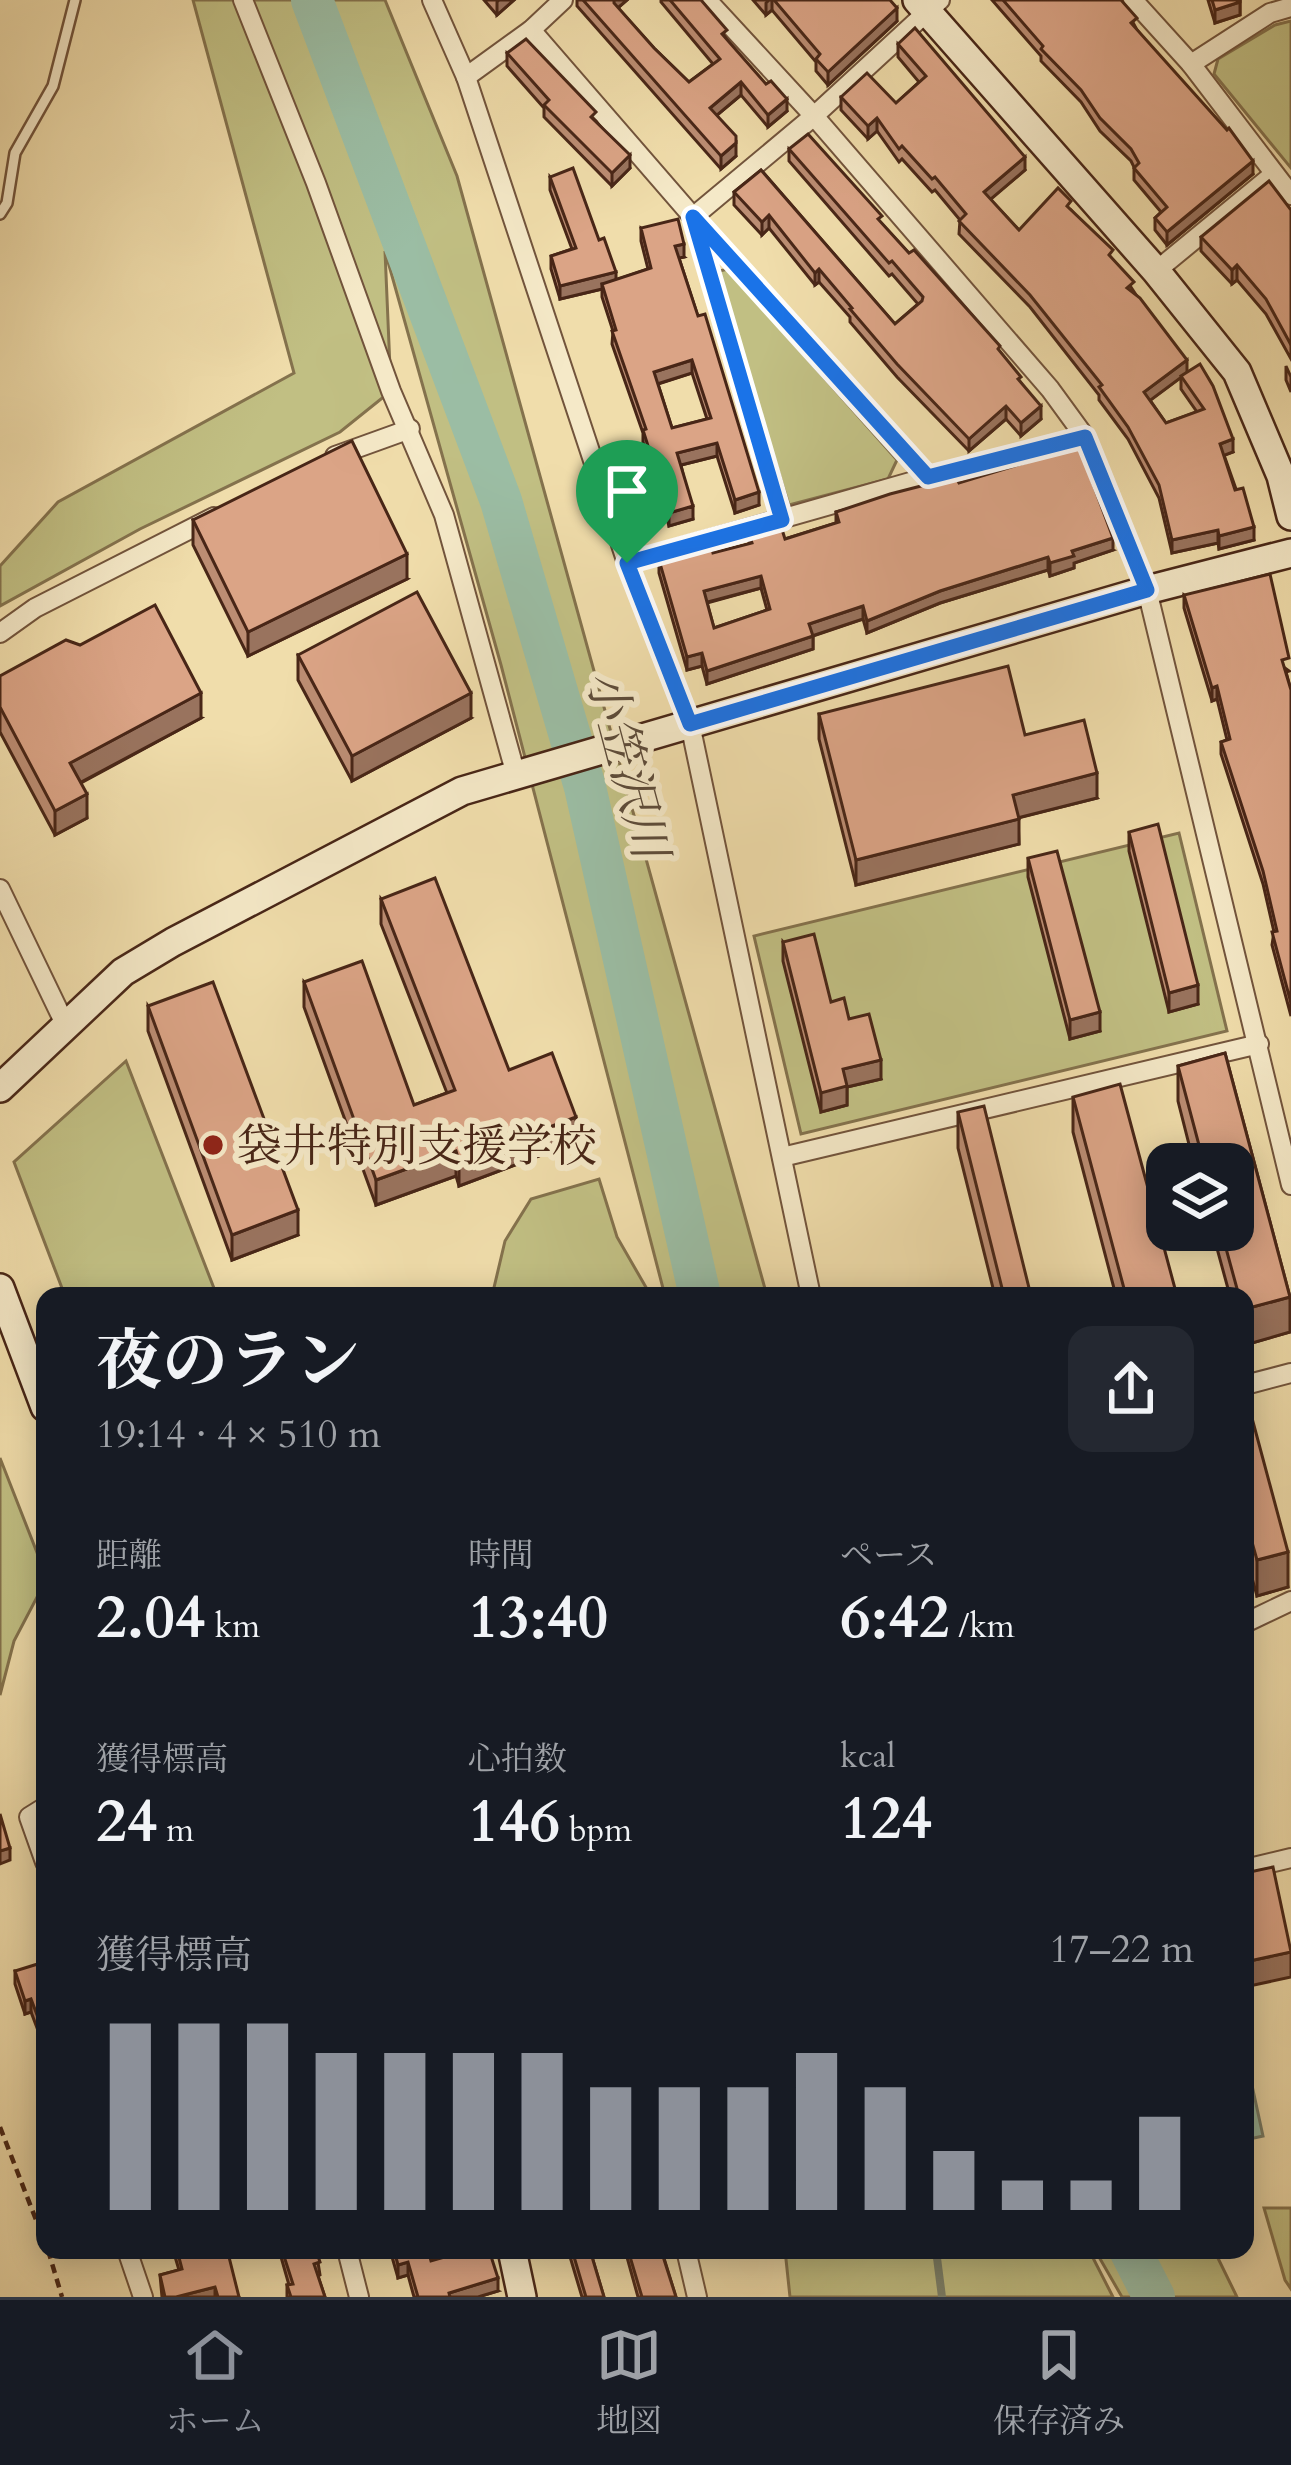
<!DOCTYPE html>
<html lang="ja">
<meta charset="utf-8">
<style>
body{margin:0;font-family:Cardo,"Noto Serif JP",serif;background:#242831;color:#f1f3f6;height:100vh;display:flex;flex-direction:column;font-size:45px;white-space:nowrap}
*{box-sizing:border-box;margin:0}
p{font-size:39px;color:#9ea1a6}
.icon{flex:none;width:66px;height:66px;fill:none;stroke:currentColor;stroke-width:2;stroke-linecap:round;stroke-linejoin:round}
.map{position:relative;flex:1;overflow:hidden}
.sheet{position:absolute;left:36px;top:1287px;width:1218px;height:972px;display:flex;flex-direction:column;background:#171b24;border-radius:24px;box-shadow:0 6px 30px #0003}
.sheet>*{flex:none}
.buttons{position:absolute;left:1146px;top:1143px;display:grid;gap:24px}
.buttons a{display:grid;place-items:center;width:108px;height:108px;border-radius:24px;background:#171b24;box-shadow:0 6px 30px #0003;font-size:60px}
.pin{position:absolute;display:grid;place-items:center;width:102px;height:102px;color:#fff;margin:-123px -51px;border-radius:50% 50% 50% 0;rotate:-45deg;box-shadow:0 0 12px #0007}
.pin .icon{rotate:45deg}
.round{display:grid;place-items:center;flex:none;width:126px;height:126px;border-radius:24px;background:#242831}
.overview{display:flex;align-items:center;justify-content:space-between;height:204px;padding:0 60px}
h1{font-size:66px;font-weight:700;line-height:90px}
.metrics{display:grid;grid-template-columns:repeat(3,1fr);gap:18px;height:204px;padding:12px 60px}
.metrics div{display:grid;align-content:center}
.metrics b{font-size:60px;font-weight:700}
.metrics small{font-size:33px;font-weight:400}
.metrics p{font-size:33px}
.chart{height:336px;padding:24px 60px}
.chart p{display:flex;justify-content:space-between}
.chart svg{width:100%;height:216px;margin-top:12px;stroke:#8c9099;stroke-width:6}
.tab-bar{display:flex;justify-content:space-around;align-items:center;height:168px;border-top:3px solid #363941;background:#171b24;font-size:33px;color:#9ea1a6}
.tab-bar a{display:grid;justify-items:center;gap:6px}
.tab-bar .on{color:#8c9099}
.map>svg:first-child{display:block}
</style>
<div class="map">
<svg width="1291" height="2297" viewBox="0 0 1291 2297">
<rect width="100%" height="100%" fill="#f0ddab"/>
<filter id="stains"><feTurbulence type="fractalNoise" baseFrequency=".00167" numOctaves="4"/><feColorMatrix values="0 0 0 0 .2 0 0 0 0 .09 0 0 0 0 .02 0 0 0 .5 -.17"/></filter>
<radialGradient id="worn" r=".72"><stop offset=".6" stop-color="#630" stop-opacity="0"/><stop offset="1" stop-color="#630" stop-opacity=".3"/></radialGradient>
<g fill="#c1bf83" stroke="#84724d" stroke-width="3">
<polygon points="193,0 385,0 457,176 767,1296 665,1296 501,665 385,251 391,391 340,432 140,529 0,606 0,566 58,502 294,373"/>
<polygon points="1291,21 1291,168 1214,74 1218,59 1275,25"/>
<polygon points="728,269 897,460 888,479 789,505 715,272"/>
<polygon points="1179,833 1227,1031 801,1134 754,936"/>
<polygon points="126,1061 217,1296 65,1296 14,1162"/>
<polygon points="599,1179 617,1237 651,1296 492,1296 505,1241 531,1199"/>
<polygon points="0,1458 45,1573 45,1582 14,1641 0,1695"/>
<polygon points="1264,2208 1291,2208 1291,2289 1285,2280"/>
<polygon points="785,2250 1089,2250 1113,2297 790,2297"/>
<polygon points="1095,2250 1214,2250 1237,2297 1122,2297"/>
</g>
<polygon fill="#9bbda4" stroke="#7a816c" stroke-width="3" points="1245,2053 1263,2136 1245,2140"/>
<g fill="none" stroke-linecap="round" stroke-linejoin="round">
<polyline stroke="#7a816c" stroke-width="8" points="936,2250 942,2297"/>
<g stroke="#9bbda4" stroke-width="42">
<polyline points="312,0 501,501 585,787 700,1296"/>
<polyline points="1130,2250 1154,2297"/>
</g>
<g stroke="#72543c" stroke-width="14">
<polyline id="lane" points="0,214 7,203 15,153 53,86 75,0"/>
</g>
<g stroke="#72543c" stroke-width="22">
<g id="street">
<polyline points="243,0 316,183 391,391 444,515 516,775"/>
<polyline points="432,0 466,77 627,563 690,724 811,1296"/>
<polyline points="707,0 814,116 1050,389 1085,437 1147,590 1291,1185"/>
<polyline points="1133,0 1191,64 1291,195"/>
<polyline points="531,30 693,217 928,477"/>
<polyline points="1191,64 1270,13 1291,7"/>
<polyline points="466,77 531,30 563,0"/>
<polyline points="693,217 814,116 940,0"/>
<polyline points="695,225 782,520"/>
<polyline points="1156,271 1274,174"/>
<polyline points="335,456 410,429"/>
<polyline points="627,563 928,477 1085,437"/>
<polyline points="0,633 35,608 214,517"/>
<polyline points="0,889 66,1026"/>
<polyline points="782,1157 1259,1044"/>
<polyline points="1245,1385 1291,1373"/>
<polyline points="1245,1623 1291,1601"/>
<polyline points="45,1807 29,1817 45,1862"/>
<polyline points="1245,1869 1291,1858"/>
<polyline points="127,2250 143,2297"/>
<polyline points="347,2250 359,2297"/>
<polyline points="686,2250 697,2297"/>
</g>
</g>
<g stroke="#482617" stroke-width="32">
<g id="secondary">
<polyline points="917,0 1156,271 1237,372 1281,476 1291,516"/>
<polyline points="0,1088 123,972 173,942 462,791 1147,590 1291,553"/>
<polyline points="0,1288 45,1407"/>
<polyline points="512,2250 522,2297"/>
</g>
</g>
<g stroke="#482617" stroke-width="4.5" stroke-dasharray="9 6" stroke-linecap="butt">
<polyline points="0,2127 45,2243"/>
<polyline points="48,2250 62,2297"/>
</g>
<use href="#lane" stroke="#f5e9c8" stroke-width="9"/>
<use href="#street" stroke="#f5e9c8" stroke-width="18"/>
<use href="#secondary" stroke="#f5e9c8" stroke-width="27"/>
</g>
<g fill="#bc8d73" stroke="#482617" stroke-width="3" fill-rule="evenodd">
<polygon points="484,0 514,0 497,15"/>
<polygon points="577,0 627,0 618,8 654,48 689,82 713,64 661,2 661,0 701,0 727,40 787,111 768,127 741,95 717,115 736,156 721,169 577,6"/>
<polygon points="753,0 890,0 897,21 828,85 816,71 816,62 772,10 766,15"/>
<polygon points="992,0 1121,0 1137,30 1253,174 1167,245 1155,230 1155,218 1161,212 1134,180 1134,167 1131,161 1100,131 1081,102 1041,61 1041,56"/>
<polygon points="1208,0 1240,0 1240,15 1215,23"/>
<path d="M898,44l127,126 -35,29 29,31 52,-20 42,50 74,112 46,80 -9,3 30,85 -35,9 -1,-6 -46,10 -13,-55 -31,-59 -29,-39v-5l-69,-88 -71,-73 1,-14 -25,-30 -3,2 -30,-33 -3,3 -22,-31 -9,8 -27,-29v-13l55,6 23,-21 -21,-25zM1181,377v12l16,23 -31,11 -16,-23z"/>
<polygon points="507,53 596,121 630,168 612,186 544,117 544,108 507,66"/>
<polygon points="789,149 882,224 1000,352 1021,383 1041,419 1021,436 1006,419 969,451 897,377 850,322 850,317 819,282 815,285 769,228 762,235 734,205 734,192 761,170 895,324 918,304 892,274 889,276 789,161"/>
<path d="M550,177l49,63 17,40 32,-11 -7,-28v-13l43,29 -5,1 80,247 -24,8 -18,-57 -36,9 12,54 -24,7 -26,-84v-9l-31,-89 1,-13 -11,-34v-8l-42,10 -9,-30v-13l21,-7 -22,-59zM692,373l15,46 -35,9 -14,-44z"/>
<polygon points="1291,210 1291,359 1266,314 1237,280 1232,284 1201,251 1201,237"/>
<polygon points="1286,366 1291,377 1291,392 1286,380"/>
<path d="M956,479l3,4 154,67 -39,13v5l-24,8 -2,-6 -108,33 -73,30 -4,-14 -50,17v13l-106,35 -5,-18 -15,4 -28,-97v-13l54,-7 36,-9v-11l36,6 51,-16v-11zM761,588l6,22 -53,18 -7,-25z"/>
<polygon points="193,520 407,579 248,656 193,545"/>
<polygon points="1184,595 1289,671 1286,672 1291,690 1291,1016 1272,945 1274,932 1263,884 1221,754 1221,742 1227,740 1217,699 1212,701 1184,608"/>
<polygon points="298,655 471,718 352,781 298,680"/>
<polygon points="0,676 201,718 81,783 87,818 55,835 0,732"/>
<polygon points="819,714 1025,735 1097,798 1018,818 1019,844 856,885 819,739"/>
<polygon points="1129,832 1198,1004 1169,1012 1129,851"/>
<polygon points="1028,858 1100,1031 1070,1039 1028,877"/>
<polygon points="381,899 509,1070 576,1142 459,1186 456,1176 376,1205 304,1007 304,982 414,1105 447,1093 381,924"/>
<polygon points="783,942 831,1002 849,1019 881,1079 847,1087 847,1105 821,1112 783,961"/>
<polygon points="148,1006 298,1235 232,1260 148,1031"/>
<polygon points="1225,1053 1290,1297 1290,1332 1245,1345 1245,1296 1230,1296 1212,1230 1233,1230 1233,1164 1194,1164 1178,1101 1178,1066"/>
<polygon points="1073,1097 1177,1296 1116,1296 1073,1132"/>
<polygon points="958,1112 1031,1296 995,1296 958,1148"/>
<polygon points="1245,1392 1288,1587 1257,1596 1245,1553"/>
<polygon points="15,1971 45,1977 45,2049 31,2012 25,2014 15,1984"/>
<polygon points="173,2250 211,2250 213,2257 239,2297 162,2297 160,2275 179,2270"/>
<polygon points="279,2250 316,2250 320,2275 318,2276 325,2297 287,2297 287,2285 289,2285"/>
<polygon points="390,2250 428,2250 431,2261 498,2291 478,2297 414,2297 408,2275 398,2278"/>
<polygon points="568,2250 590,2250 604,2297 582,2297"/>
<polygon points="625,2250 663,2250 663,2255 676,2297 638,2297"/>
</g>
<g fill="#99735e" stroke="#482617" stroke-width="3">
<polygon points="499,0 514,0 497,15 497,2"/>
<polygon points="613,0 627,0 613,12"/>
<polygon points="769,0 772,0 772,10 766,15 766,3"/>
<polygon points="1240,2 1240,15 1215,23 1215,10"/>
<polygon points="897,8 897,21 828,85 828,72"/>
<polygon points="741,82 741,95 710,121 710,108"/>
<polygon points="787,99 787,111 768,127 768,115"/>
<polygon points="877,118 877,131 868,139 868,126"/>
<polygon points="736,143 736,156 721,169 721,156"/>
<polygon points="630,155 630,168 612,186 612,173"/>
<polygon points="1025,157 1025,170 984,205 984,192"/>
<polygon points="1253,161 1253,174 1167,245 1167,232"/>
<polygon points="769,215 769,228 762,235 762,222"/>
<polygon points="684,244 684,257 675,259 675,246"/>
<polygon points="1237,265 1237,280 1232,284 1232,270"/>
<polygon points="819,269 819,282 815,285 815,273"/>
<polygon points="616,272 616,285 602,284 602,289 560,299 560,286"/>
<polygon points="692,360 692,373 654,385 654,372"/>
<polygon points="1187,360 1187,373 1144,405 1144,392"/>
<polygon points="1006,406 1006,419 969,451 969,439"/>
<polygon points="1041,406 1041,419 1021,436 1021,423"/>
<polygon points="1233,439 1233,452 1220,457 1220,444"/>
<polygon points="717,443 717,456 677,466 677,453"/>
<polygon points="759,492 759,505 735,513 735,500"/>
<polygon points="693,506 693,519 669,526 669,513"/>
<polygon points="1254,527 1254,540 1219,549 1219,536"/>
<polygon points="1218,530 1218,543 1172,553 1172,540"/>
<polygon points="1113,538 1113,550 1074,563 1074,568 1050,576 1050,563 1072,551"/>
<polygon points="407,554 407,579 248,656 248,632"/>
<polygon points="1048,557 1048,570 940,603 867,633 867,621 940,591"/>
<polygon points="761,576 761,588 704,603 704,591"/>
<polygon points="863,606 863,619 809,637 809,624"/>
<polygon points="813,636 813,649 707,684 707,671"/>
<polygon points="702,653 702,666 687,670 687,657"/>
<polygon points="1217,686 1217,699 1212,701 1212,688"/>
<polygon points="201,693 201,718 70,788 70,763"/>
<polygon points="471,693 471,718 352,781 352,756"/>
<polygon points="1097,773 1097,798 1013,819 1013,795"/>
<polygon points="87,794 87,818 55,835 55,811"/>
<polygon points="1019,819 1019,844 856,885 856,860"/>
<polygon points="1198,985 1198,1004 1169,1012 1169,993"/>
<polygon points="1100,1012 1100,1031 1070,1039 1070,1020"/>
<polygon points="881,1060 881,1079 847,1087 847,1105 821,1112 821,1093 843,1069"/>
<polygon points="576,1117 576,1142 459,1186 459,1161"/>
<polygon points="456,1151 456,1176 376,1205 376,1180"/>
<polygon points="298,1210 298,1235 232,1260 232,1235"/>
<polygon points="1290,1297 1290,1332 1245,1345 1245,1309"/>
<polygon points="1288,1552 1288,1587 1257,1596 1257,1560"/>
<polygon points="1245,1795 1247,1795 1247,1827 1245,1828"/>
<polygon points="10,1848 10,1860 0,1864 0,1851"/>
<polygon points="1291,1952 1291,1977 1245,1987 1245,1962"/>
<polygon points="31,1999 31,2012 25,2014 25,2001"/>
<polygon points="408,2262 408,2275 398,2278 398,2265"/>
<polygon points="498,2278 498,2291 478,2297 449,2297 449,2293"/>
<polygon points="215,2287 215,2297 176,2297"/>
</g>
<g fill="#dba486" stroke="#482617" stroke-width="3" fill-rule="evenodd">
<polygon points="583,0 614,0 614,3 654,48 689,82 720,59 670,0 701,0 727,30 722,34 766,84 771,81 787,99 768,115 741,82 710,108 736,136 736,143 721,156"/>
<polygon points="774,0 890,0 897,8 828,72 816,59 820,54"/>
<polygon points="1003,0 1121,0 1137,18 1131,23 1227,130 1229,128 1253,161 1167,232 1155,218 1167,207 1134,168 1139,163 1131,149 1100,118 1081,90 1041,49 1043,46"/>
<polygon points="1212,0 1240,0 1240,2 1215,10"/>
<polygon points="915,28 1025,157 984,192 1019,230 1058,188 1071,201 1067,206 1113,250 1109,255 1134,282 1127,288 1140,298 1187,360 1144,392 1166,423 1204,409 1181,376 1200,364 1213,386 1233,439 1220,444 1235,490 1243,488 1254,527 1219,536 1218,530 1172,540 1159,485 1128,427 1099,387 1102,385 1030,295 959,221 966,214 935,177 932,179 902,146 899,149 877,118 868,126 841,97 867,73 896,103 926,76 898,44"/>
<polygon points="526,39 596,112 591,117 630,155 612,173 544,105 549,100 507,53"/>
<polygon points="808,134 882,216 878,219 909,253 914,250 1000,346 998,349 1021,377 1018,379 1041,406 1021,423 1006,406 969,439 897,364 850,309 852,308 819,269 815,273 769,215 762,222 734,192 761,170 895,324 922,301 923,297 892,261 889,263 789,149"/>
<polygon points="573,168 599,240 604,238 616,272 560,286 551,256 576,248 550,177"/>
<polygon points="1269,181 1291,210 1291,345 1266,299 1237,265 1232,270 1201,237"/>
<path d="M678,219l6,25 -9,2 23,70 7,-2 54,178 -24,8 -18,-57 -40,10 16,53 -24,7 -26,-83 3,-1 -34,-98 4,-1 -14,-46 49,-16 -10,-40zM692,360l19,58 -39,10 -18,-56z"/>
<polygon points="352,441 407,554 248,632 193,520"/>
<path d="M1079,446l34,92 -41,13 2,5 -24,7 -2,-6 -108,34 -73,30 -4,-15 -54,18 4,12 -106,35 -5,-18 -15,4 -28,-97 52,-16 2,9 39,-10 -3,-10 31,-10 5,16 54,-17 -3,-10 54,-18 66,-17 -4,3 5,-1 2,4zM761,576l9,33 -56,19 -10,-37z"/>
<polygon points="1270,574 1289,658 1282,660 1291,690 1291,1003 1272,932 1277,931 1263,871 1221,742 1230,739 1217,686 1212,688 1184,595"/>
<polygon points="417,592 471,693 352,756 298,655"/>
<polygon points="155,605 201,693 70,763 87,794 55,811 0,707 0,676 66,640 80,645"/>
<polygon points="1008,666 1025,735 1084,720 1097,773 1013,795 1019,819 856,860 819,714"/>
<polygon points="1158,824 1198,985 1169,993 1129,832"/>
<polygon points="1057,851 1100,1012 1070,1020 1028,858"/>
<polygon points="435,878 509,1070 552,1053 576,1117 459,1161 456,1151 376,1180 304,982 362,961 414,1105 455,1090 381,899"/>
<polygon points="814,934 831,1002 844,998 849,1019 869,1014 881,1060 843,1069 847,1086 821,1093 783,942"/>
<polygon points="213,982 298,1210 232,1235 148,1006"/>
<polygon points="1225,1053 1290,1297 1245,1309 1245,1296 1239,1296 1221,1230 1233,1230 1233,1164 1204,1164 1178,1066"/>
<polygon points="1120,1084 1177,1296 1126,1296 1073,1097"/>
<polygon points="984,1106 1031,1296 1004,1296 958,1112"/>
<polygon points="1245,1392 1288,1552 1257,1560 1245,1517"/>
<polygon points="0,1814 10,1848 0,1851"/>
<polygon points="1273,1867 1291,1952 1245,1962 1245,1873"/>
<polygon points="41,1963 45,1977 45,2036 31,1999 25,2001 15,1971"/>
<polygon points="177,2250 211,2250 213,2257 228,2253 239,2297 218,2297 215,2287 176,2297 165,2297 160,2275 182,2269"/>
<polygon points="282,2250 316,2250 320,2262 314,2264 325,2297 291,2297 287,2285 293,2284"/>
<polygon points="394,2250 428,2250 431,2261 469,2250 489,2250 498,2278 449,2293 450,2297 418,2297 408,2262 398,2265"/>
<polygon points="572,2250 590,2250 604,2297 586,2297"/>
<polygon points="628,2250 661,2250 676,2297 642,2297"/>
</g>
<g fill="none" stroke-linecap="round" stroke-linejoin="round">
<g stroke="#fff" stroke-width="24">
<polygon id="route" points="693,217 928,477 1085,437 1147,590 690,724 627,563 782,520"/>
</g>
<use href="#route" stroke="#1a73e8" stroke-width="15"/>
</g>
<circle fill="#8f2418" stroke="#f5e9c8" stroke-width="4.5" cx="213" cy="1145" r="12"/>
<g text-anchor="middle" stroke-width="12" stroke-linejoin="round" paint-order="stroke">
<g font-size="45" fill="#482617" stroke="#f5e9c8" text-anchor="start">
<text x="237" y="1161">袋井特別支援学校</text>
</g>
<g font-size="48" font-style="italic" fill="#5d4c3a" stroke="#f5e9c8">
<text transform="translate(628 764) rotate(75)" y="17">小笠沢川</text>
</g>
</g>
<rect width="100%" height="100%" filter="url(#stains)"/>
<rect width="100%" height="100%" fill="url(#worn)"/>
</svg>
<div class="buttons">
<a><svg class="icon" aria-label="layers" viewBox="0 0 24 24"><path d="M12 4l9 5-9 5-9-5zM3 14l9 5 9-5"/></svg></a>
</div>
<div class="pin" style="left:627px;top:563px;background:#1e9e55"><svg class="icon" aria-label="arrive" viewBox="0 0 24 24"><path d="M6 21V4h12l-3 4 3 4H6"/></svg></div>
<section class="sheet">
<div class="overview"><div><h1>夜のラン</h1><p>19:14 · 4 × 510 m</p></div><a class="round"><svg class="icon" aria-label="share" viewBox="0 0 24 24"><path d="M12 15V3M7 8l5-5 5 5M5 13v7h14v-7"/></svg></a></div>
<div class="metrics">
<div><p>距離</p><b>2.04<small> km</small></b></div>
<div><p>時間</p><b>13:40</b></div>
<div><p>ペース</p><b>6:42<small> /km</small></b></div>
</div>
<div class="metrics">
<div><p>獲得標高</p><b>24<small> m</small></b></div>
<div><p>心拍数</p><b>146<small> bpm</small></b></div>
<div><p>kcal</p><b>124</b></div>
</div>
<div class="chart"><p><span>獲得標高</span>17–22 m</p>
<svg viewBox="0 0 160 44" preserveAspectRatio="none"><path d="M5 44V6M15 44V6M25 44V6M35 44V12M45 44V12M55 44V12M65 44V12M75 44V19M85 44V19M95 44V19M105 44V12M115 44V19M125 44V32M135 44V38M145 44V38M155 44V25"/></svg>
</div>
</section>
</div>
<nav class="tab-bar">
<a class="on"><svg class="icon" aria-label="home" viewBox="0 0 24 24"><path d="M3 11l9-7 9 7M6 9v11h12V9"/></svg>ホーム</a>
<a><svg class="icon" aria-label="map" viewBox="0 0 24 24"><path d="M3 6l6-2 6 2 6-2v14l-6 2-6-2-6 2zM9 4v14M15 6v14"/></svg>地図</a>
<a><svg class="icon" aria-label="saved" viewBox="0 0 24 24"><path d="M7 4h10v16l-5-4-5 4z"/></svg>保存済み</a>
</nav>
